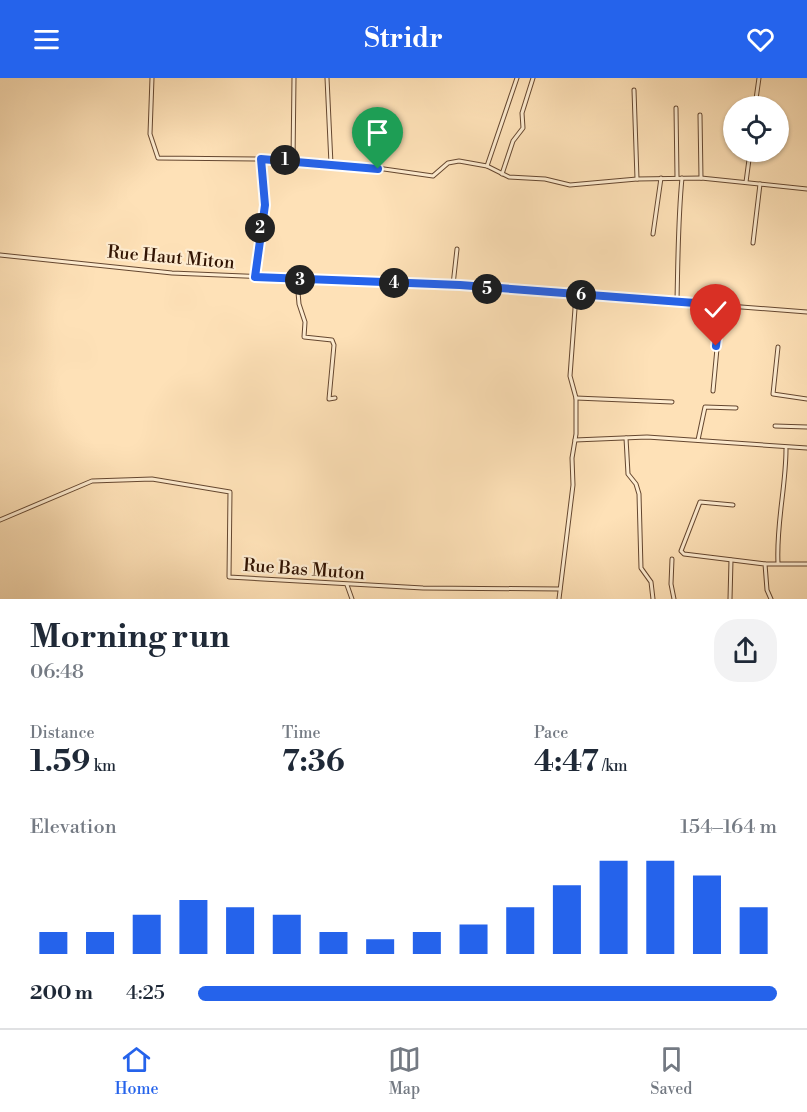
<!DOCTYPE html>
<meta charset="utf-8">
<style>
body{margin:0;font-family:"Libre Bodoni",serif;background:#f2f2f3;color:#1f2937;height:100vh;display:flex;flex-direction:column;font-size:22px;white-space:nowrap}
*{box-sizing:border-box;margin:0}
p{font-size:20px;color:#747a83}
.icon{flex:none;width:33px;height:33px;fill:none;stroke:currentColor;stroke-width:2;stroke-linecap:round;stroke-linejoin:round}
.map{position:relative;height:521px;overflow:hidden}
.details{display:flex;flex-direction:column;background:#fff;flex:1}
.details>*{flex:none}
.fabs{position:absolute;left:723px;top:18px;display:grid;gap:12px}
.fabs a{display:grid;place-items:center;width:66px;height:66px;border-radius:50%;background:#fff;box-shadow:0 2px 4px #0004;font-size:30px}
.pin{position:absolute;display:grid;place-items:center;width:51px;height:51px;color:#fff;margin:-62px -26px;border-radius:50% 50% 50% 0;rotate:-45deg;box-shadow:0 0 6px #0007}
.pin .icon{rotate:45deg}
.km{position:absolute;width:30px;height:30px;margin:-15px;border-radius:50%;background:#222;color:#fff;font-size:16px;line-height:30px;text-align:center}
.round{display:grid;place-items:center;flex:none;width:63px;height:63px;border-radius:24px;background:#f2f2f3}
.summary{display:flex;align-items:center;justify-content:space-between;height:102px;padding:0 30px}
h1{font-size:33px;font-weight:800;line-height:45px}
.figures{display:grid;grid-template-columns:repeat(3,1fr);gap:9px;height:102px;padding:6px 30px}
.figures div{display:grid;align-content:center}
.figures b{font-size:30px;font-weight:800}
.figures small{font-size:16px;font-weight:400}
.figures p{font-size:16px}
.chart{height:168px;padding:12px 30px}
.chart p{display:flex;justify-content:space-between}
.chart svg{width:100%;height:108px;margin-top:6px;stroke:#2563eb;stroke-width:6}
ul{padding:0 30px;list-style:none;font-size:20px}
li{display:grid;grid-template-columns:96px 72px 1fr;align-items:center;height:45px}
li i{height:15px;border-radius:8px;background:#2563eb}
header{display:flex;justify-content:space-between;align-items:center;height:78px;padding:0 30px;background:#2563eb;color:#fff;font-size:27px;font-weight:800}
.menu{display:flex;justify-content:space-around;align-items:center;height:84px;border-top:2px solid #e0e1e3;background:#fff;font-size:16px;color:#747a83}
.menu a{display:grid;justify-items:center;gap:3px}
.menu .current{color:#2563eb}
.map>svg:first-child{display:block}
</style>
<header><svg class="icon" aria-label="menu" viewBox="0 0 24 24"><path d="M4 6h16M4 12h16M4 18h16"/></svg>Stridr<svg class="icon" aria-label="heart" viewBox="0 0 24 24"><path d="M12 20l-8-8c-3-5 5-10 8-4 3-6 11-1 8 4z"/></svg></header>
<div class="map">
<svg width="807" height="521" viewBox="0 0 807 521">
<rect width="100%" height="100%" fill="#fee1b7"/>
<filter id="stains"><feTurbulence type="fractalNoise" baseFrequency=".00333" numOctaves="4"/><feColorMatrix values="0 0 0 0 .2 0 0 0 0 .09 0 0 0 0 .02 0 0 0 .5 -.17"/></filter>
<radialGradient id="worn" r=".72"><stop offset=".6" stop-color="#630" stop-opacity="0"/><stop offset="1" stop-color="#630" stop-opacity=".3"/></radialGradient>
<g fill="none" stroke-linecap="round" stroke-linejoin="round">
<g stroke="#654730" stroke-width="5">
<g id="minor">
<polyline points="152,0 150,56 158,80 266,81 370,89 433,98 448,85 459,83 487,88 509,99 545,101 570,107 637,101 701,100 807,111"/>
<polyline points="327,0 331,86"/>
<polyline points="634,12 637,101"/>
<polyline points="755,28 759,0"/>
<polyline points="676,30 677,99"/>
<polyline points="700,37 701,100"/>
<polyline points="293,83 294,0"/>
<polyline points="487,88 517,0"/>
<polyline points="502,96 513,63 523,50 522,35 533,0"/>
<polyline points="746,104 750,74"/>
<polyline points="653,156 661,100"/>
<polyline points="753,165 760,106"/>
<polyline points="0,177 172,195 460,207 807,234"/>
<polyline points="255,199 265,127 261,81"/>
<polyline points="297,202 299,226 305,244 304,259 332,262 334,267 329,321 335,320"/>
<polyline points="453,207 457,171"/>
<path d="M677,222c1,-41 1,-81 5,-122"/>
<polyline points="778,269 773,316 807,321"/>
<polyline points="713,313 721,228"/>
<polyline points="576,320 672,324"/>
<polyline points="775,348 807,349"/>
<polyline points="626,360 628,396 636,406 639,416 641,490 651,504 653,521"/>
<polyline points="575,362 647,359 807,370"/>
<polyline points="698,362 705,329 736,330"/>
<polyline points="733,427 700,424 681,473 684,476 765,486 767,512 771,521"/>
<polyline points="0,442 92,403 152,401 230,414 229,499 423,510 560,511"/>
<polyline points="672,481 671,506 674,521"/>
<path d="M778,485c-2,-39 8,-76 8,-114"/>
<polyline points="765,486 807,486"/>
<polyline points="347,507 352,521"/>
<polyline points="559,521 573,407 572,380 576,356 576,320 570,298 576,217"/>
<polyline points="730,521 731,482"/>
</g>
</g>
<use href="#minor" stroke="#feecd0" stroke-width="3"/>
</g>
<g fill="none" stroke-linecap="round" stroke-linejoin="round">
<g stroke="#fff" stroke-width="12">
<polyline id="route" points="378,91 261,81 265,127 255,199 460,207 721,227 716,268"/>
</g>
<use href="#route" stroke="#2563eb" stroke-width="8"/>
</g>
<g text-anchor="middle" stroke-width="4.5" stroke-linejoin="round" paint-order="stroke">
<g font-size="18" fill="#321403" stroke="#feecd0">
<text transform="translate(171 179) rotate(5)" y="6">Rue Haut Miton</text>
<text transform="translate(304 491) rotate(4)" y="6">Rue Bas Muton</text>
</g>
</g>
<rect width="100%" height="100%" filter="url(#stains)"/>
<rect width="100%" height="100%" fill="url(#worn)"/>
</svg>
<div class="fabs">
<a><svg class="icon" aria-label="locate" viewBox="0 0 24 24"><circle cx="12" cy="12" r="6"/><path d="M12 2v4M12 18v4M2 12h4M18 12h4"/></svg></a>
</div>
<div class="pin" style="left:378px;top:91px;background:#1e9e55"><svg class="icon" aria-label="arrive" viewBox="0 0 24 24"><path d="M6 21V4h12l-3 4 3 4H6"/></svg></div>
<div class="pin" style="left:716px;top:268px;background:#d93025"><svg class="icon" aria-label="check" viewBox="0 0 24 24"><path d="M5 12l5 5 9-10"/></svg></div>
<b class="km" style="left:285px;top:82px">1</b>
<b class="km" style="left:260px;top:150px">2</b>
<b class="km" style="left:300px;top:202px">3</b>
<b class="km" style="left:394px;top:205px">4</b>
<b class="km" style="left:487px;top:211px">5</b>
<b class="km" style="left:581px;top:217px">6</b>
</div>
<section class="details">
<div class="summary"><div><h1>Morning run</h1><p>06:48</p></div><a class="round"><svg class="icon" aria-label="share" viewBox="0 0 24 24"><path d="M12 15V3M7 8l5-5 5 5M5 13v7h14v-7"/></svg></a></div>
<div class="figures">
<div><p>Distance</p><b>1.59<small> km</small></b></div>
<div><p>Time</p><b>7:36</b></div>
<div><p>Pace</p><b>4:47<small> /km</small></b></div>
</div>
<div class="chart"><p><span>Elevation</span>154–164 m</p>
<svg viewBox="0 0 160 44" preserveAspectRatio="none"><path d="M5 44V35M15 44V35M25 44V28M35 44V22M45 44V25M55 44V28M65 44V35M75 44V38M85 44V35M95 44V32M105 44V25M115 44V16M125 44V6M135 44V6M145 44V12M155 44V25"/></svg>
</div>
<ul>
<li><b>200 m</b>4:25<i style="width:100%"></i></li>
</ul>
</section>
<nav class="menu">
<a class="current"><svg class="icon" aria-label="home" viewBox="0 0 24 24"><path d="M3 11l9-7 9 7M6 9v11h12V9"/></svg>Home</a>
<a><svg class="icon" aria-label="map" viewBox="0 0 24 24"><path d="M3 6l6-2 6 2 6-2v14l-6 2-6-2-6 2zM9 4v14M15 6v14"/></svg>Map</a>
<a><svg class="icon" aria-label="saved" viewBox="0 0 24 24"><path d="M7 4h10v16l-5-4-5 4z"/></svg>Saved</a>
</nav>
